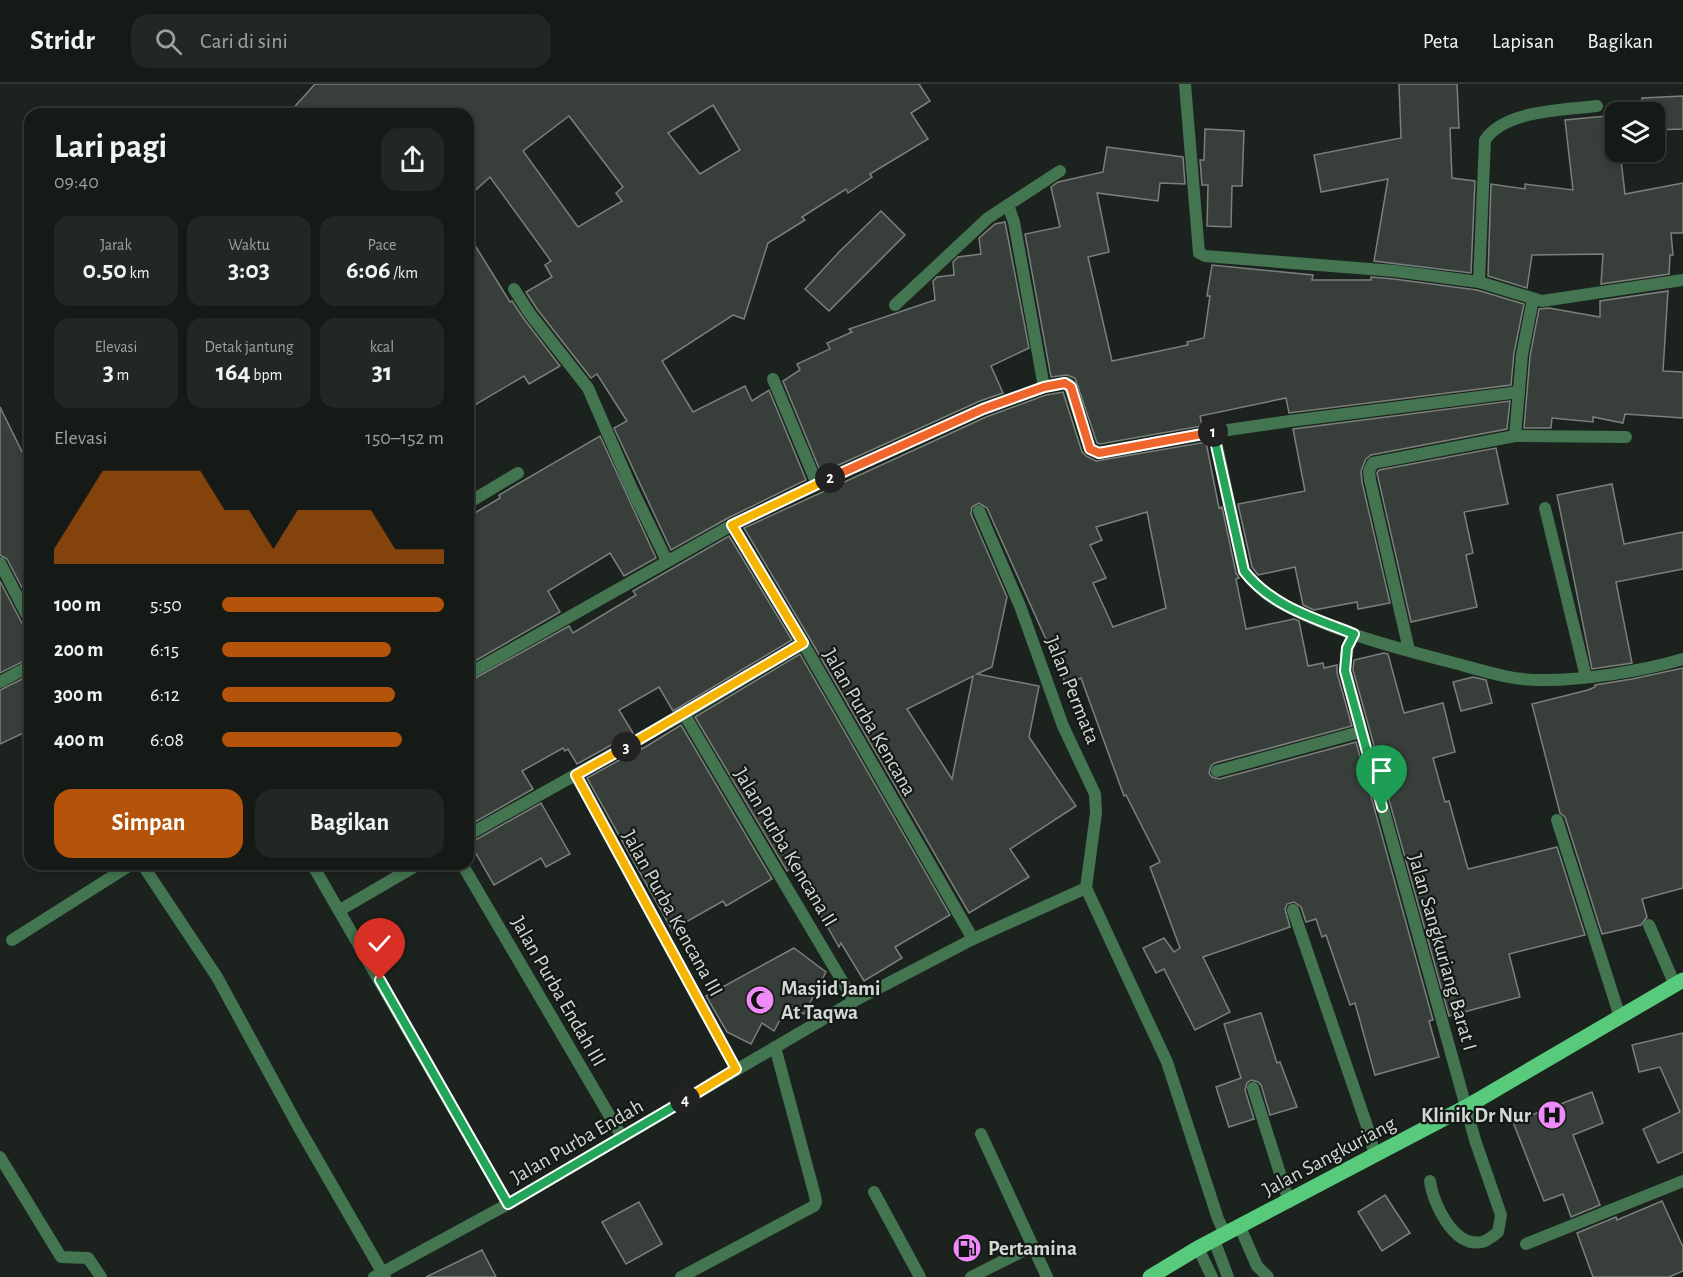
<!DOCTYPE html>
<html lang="id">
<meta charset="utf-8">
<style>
body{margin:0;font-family:"Alegreya Sans",sans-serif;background:#222723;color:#f1f3f6;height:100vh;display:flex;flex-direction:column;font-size:22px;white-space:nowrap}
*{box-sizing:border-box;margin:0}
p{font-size:20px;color:#9da1a1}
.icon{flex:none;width:33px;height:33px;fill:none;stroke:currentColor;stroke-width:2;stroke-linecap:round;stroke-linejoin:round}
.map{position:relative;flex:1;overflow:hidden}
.drawer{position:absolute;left:24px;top:24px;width:450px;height:762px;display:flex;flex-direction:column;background:#151a16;border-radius:18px;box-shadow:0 3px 9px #0003,0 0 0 2px #343835}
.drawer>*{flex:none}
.controls{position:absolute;left:1605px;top:18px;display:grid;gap:12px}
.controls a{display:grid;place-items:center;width:60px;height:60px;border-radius:12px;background:#151a16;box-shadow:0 3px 9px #0003,0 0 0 2px #343835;font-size:30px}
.pin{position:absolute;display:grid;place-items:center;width:51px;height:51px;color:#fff;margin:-62px -26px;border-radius:50% 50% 50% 0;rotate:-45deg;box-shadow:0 0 6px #0007}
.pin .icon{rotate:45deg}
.km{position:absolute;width:30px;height:30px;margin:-15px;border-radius:50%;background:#222;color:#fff;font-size:16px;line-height:30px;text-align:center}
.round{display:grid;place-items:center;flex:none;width:63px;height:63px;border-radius:18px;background:#222723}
.overview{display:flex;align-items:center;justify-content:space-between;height:102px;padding:0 30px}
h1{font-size:33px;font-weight:700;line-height:45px}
.metrics{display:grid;grid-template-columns:repeat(3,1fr);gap:9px;height:102px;padding:6px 30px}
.metrics div{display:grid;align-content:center;border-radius:15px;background:#222723;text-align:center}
.metrics b{font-size:26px;font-weight:700}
.metrics small{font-size:16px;font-weight:400}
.metrics p{font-size:16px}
.chart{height:168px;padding:12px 30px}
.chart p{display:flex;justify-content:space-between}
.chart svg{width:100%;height:108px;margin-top:6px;fill:#b45309;opacity:.7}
.primary-button{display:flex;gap:12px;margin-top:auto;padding:12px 30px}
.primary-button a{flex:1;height:69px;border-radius:18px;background:#b45309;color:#fff;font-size:24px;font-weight:700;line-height:69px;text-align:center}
.primary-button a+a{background:#222723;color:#f1f3f6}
ul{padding:0 30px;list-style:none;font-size:20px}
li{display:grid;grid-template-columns:96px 72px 1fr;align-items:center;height:45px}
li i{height:15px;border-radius:8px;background:#b45309}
header{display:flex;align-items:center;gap:36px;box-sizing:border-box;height:84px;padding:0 30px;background:#151a16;border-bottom:2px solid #343835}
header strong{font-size:28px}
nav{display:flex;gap:33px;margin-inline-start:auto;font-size:21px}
.search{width:420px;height:54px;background:#222723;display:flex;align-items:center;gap:15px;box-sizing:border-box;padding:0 21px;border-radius:18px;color:#9da1a1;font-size:22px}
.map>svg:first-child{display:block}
</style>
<header>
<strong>Stridr</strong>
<div class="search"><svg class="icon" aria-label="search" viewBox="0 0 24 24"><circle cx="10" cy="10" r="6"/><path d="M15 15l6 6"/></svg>Cari di sini</div>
<nav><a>Peta</a><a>Lapisan</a><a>Bagikan</a></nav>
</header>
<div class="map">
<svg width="1683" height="1193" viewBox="0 0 1683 1193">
<rect width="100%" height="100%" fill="#1c221e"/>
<g fill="#383f3a" stroke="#7a817c" stroke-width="1.5" fill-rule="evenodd">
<path d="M315,0h604l11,17 -19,12 17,26 -58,35 2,3 -24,16 -2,-4 -44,28 3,3 -37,23 -24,76 -11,-4 -71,46 31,51 52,-26 7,15 17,-11 37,90 -78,38 -57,32 -57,-122 13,-7 -30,-47 -6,4 -54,-69 -11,-17 26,-15 -7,-12 6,-4 -61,-84 -22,20v-83h-180zM713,21l27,45 -40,24 -32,-41zM569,32l54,71 -7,6 6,8 -44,26 -55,-76z"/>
<polygon points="1399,0 1457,0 1459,44 1450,44 1452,94 1475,97 1471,189 1374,177 1388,95 1321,108 1314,71 1401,54"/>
<polygon points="1683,12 1683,45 1654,46 1654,28 1642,28 1642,14"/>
<polygon points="1616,31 1616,68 1620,68 1625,110 1683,99 1683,149 1671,149 1673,171 1670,171 1669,190 1601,200 1603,170 1532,171 1527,204 1488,192 1491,100 1525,105 1525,100 1573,106 1565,36"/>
<polygon points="1205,45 1244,47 1242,102 1232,102 1231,143 1207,142 1208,101 1202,101 1200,76 1204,76"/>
<polygon points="1107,63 1183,73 1185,100 1160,99 1158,117 1097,109 1109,168 1088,173 1112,277 1188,261 1187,258 1204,254 1210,212 1207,212 1212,181 1313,191 1312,196 1371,196 1371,193 1394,195 1477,206 1524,220 1514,269 1511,301 1289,329 1286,314 1200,332 1202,342 1100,360 1097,359 1075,294 1067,291 1051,293 1025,150 1060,143 1051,103 1058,98 1103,88"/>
<polygon points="881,127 905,151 829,227 805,205 839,168"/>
<polygon points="1005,138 1029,264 991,282 1003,309 980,317 821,389 783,297 800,286 797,280 830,265 827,259 852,248 849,245 935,216 933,197 937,193 954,191 953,178 958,173 981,170 979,154 995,140"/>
<polygon points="468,150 510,218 512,217 524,235 560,282 529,300 524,292 468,325"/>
<polygon points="1668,207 1663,287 1683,288 1683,334 1625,330 1623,339 1593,333 1593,338 1552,334 1551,344 1524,344 1530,272 1539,225 1549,224 1600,233 1600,217"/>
<path d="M1063,308l19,60 4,4 10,5 110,-19 13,66 3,-1 14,66 3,5 -3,1 10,50 48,-10 5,2 9,45 15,-3 1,5 13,-3v8l15,53 -137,37 -4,3 -2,7 3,4 7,2 137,-37 77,278 -4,1 10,36 -64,18 -20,-72 -5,2 -24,-70 -4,2 -6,-18 -10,3 -5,-15 -7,-5 -7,2 -2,5 5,18 -87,30 27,55 -35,18 -31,-61 -8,4 -13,-25 21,-10 10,14 6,-4 -30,-81 10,-5 -34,-67 -2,1 -43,-118 -15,6 -79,-176 -8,-5 -7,4 -1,7 36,83 -15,70 -15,7 62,12 -10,51 47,69 -66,43 19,28 -60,36 -159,-274 -66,-111 242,-111 60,-22zM1147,428l19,96 -53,19 -20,-44 13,-5 -16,-33 12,-5 -6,-13zM973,592l-21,103 -45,-70z"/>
<polygon points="1510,317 1507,345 1371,371 1366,375 1361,387 1362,398 1390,519 1358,525 1357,518 1314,526 1303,521 1295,483 1258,491 1252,483 1238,420 1305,407 1293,345"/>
<polygon points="0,323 30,384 30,519 7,475 0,471"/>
<polygon points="600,352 656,474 624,492 610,469 548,507 560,528 468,581 468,433 500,414 499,411"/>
<polygon points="1496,364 1508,420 1464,428 1473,469 1466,471 1477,523 1411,538 1377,389 1379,386"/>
<polygon points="1612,400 1624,460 1683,448 1683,485 1616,498 1632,579 1592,585 1557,411"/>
<polygon points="729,452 792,556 673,627 659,603 619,626 633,649 577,680 568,665 565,667 563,664 522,687 533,705 468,742 468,598 569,542 573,549 636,511 633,507"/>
<polygon points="0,497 23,541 30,545 30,574 0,589"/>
<polygon points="1384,569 1388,570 1404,629 1443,619 1455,668 1433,674 1445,718 1449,717 1468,785 1557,763 1585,851 1509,870 1520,913 1449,932 1353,586 1354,576"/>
<polygon points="800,570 950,831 895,863 902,874 864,897 841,859 839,863 793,783 787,787 695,633"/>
<polygon points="1683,584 1683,804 1642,815 1647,833 1641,841 1602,850 1565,733 1560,729 1532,620 1588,606 1595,603 1595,601 1632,595"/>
<polygon points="30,591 30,646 0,660 0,606"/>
<polygon points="1473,593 1486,596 1492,619 1461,627 1453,598"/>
<polygon points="681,641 772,795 726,822 723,817 672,846 587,694 641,664 642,665"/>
<polygon points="541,719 570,770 546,783 541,774 494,801 470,759"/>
<polygon points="794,864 826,888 804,930 788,921 774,947 762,939 751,960 727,948 706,912"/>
<polygon points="1261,929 1277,979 1280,978 1297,1023 1270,1031 1261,1001 1258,998 1251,996 1247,999 1245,1006 1254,1035 1229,1043 1216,1003 1241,994 1224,940"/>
<polygon points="1683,949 1683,1068 1658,1079 1643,1045 1680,1028 1660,983 1639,988 1632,961"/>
<polygon points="1592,1008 1603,1039 1573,1051 1600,1121 1571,1133 1563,1110 1544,1117 1513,1038"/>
<polygon points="1385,1111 1410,1149 1382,1167 1358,1128"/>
<polygon points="1662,1117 1683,1163 1683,1187 1669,1193 1593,1193 1577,1149 1616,1133 1617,1136"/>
<polygon points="639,1118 662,1160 626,1180 602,1138"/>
<polygon points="482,1166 496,1193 426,1193"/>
</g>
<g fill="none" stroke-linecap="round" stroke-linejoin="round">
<g stroke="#427550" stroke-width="12">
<polyline points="1217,687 1360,648"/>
<polyline points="1557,736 1620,933"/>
<polyline points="1293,826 1368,1045 1375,1072"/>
<polyline points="1649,841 1675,901"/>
<polyline points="775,963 815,1112 816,1118 814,1122"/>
<polyline points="1253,1004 1289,1118"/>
<polyline points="981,1050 1047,1193"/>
<path d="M1430,1097c3,23 24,67 52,61 5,-1 12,-7 16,-10l3,-17 -26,-75 -9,-33"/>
<polyline points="874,1108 920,1193"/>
<polyline points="1240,1143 1257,1182 1268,1193"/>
<polyline points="971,1193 1033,1162"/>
</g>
<g stroke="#427550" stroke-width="12">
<polyline points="1185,0 1199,169 1205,172 1395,187 1479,198 1542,217 1683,196"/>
<polyline points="1008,121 1014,138 1044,303"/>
<path d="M1479,198l6,-142c20,-30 79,-30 112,-34"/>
<polyline points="514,205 530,230 588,304 631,403 667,477"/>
<polyline points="895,221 988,134 1060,87"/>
<polyline points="773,295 817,400"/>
<path d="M1214,348l30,139c9,11 20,23 33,30 53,30 119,47 177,62 27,7 56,17 85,17 42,1 103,-9 144,-21"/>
<polyline points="1515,352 1522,271 1533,215"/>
<polyline points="468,419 518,389"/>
<polyline points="1545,424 1586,593"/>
<polyline points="979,427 1020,522 1063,642 1095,710 1096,729 1086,804"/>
<polyline points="732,441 803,559 973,855"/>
<polyline points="0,479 30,537"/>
<polyline points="1354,550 1347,564 1345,587 1466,1023"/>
<polyline points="1409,566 1370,396 1369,387 1373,379 1515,352 1626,353"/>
<polyline points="468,590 732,441 817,400 983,325 1044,303 1065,299 1069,300 1090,365 1099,369 1214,348 1290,337 1519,308"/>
<polyline points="0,598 30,582"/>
<polyline points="684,630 854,917"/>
<polyline points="576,691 736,985"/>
<polyline points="468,751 684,630 803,559"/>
<polyline points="142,780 217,893 298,1042 385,1193"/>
<polyline points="312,780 508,1120"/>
<polyline points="462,780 622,1053"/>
<polyline points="1086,804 1167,978 1218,1135 1225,1150"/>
<polyline points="340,826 419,780"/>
<polyline points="12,856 132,780"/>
<polyline points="0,1073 61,1173 88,1174 101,1193"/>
<polyline points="1214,1156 1228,1193"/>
<polyline points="1526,1160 1683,1097"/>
<polyline points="1198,1164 1212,1193"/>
<polyline points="374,1193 508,1120 854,917 973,855 1086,804"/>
<polyline points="681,1193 814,1122"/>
</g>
<polyline stroke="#58ca7c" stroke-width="15" points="1150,1193 1198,1164 1466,1023 1683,896"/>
</g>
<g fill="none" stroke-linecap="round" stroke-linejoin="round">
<g stroke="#fff" stroke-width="12">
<path id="split-1" d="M1213,348l31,139c27,35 70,47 110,63l-7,14 -2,23 37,136"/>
</g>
<g stroke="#fff" stroke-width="12">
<polyline id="split-2" points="830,394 983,325 1044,303 1065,299 1071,303 1090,365 1099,369 1213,348"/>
</g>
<g stroke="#fff" stroke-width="12">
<polyline id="split-3" points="626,663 803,559 732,441 830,394"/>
</g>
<g stroke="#fff" stroke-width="12">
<polyline id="split-4" points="626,663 576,691 736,985 685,1016"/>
</g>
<g stroke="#fff" stroke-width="12">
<polyline id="split-5" points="380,896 508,1120 685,1016"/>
</g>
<use href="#split-1" stroke="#22a559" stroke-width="8"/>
<use href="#split-2" stroke="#f0652b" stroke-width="8"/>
<use href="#split-3" stroke="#f5b400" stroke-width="8"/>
<use href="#split-4" stroke="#f5b400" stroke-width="8"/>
<use href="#split-5" stroke="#22a559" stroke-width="8"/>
</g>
<defs>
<g id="mosque-disc" transform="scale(1.5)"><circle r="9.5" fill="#ee8bf8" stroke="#131915"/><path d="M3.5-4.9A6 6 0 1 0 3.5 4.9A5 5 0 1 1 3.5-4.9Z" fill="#111"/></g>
<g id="hospital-disc" transform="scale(1.5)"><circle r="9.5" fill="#ee8bf8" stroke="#131915"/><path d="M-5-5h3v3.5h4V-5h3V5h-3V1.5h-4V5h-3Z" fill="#111"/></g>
<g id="fuel-disc" transform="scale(1.5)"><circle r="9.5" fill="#ee8bf8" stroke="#131915"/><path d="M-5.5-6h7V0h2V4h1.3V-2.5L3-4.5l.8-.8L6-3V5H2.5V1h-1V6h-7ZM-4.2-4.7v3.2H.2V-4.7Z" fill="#111"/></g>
</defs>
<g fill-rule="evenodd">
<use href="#mosque-disc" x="760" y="916"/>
<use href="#hospital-disc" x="1552" y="1031"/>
<use href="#fuel-disc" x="967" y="1164"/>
</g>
<g text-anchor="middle" stroke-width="4.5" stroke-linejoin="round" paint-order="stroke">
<g font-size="21" fill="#d4d8d5" stroke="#131915">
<text transform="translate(1073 606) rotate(68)" y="7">Jalan Permata</text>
<text transform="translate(870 638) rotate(60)" y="7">Jalan Purba Kencana</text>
<text transform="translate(786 763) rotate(59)" y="7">Jalan Purba Kencana II</text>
<text transform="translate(673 829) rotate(61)" y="7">Jalan Purba Kencana III</text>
<text transform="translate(1443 868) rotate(74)" y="7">Jalan Sangkuriang Barat I</text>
<text transform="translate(559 907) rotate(60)" y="7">Jalan Purba Endah III</text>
<text transform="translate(577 1057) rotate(-30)" y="7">Jalan Purba Endah</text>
<text transform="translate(1329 1072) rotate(-28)" y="7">Jalan Sangkuriang</text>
</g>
<g font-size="21" font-weight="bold" fill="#d4d8d5" stroke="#131915" text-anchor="start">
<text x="781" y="911">Masjid Jami<tspan x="781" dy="24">At Taqwa</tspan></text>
<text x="1531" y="1038" text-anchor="end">Klinik Dr Nur</text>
<text x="988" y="1171">Pertamina</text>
</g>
</g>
</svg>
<div class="controls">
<a><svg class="icon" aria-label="layers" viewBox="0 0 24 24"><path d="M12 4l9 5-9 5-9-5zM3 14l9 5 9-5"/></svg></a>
</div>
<div class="pin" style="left:1382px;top:723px;background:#1e9e55"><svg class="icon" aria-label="arrive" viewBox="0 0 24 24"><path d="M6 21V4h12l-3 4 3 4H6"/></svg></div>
<div class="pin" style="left:380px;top:896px;background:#d93025"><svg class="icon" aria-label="check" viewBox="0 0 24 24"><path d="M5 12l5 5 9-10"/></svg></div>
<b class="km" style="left:1213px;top:348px">1</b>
<b class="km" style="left:830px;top:394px">2</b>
<b class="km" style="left:626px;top:663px">3</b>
<b class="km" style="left:685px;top:1016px">4</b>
<section class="drawer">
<div class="overview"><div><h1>Lari pagi</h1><p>09:40</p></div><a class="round"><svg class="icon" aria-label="share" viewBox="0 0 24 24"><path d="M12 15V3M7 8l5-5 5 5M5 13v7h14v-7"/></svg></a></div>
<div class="metrics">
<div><p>Jarak</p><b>0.50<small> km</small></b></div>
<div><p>Waktu</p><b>3:03</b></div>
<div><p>Pace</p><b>6:06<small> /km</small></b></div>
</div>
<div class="metrics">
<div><p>Elevasi</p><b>3<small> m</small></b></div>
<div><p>Detak jantung</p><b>164<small> bpm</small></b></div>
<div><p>kcal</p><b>31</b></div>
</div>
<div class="chart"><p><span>Elevasi</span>150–152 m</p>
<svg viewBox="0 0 160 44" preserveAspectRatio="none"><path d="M0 44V38L10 22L20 6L30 6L40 6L50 6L60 6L70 22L80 22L90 38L100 22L110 22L120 22L130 22L140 38L150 38L160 38V44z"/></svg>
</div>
<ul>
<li><b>100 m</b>5:50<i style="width:100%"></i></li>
<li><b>200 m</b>6:15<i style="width:76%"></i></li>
<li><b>300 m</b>6:12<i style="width:78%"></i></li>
<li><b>400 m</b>6:08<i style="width:81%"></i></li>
</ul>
<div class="primary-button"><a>Simpan</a><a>Bagikan</a></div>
</section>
</div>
